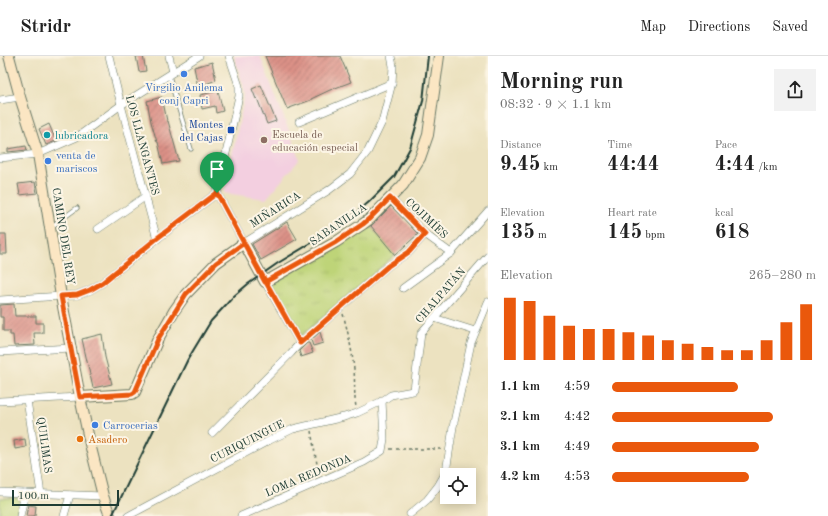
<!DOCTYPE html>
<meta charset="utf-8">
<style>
body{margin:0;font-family:"Old Standard TT",serif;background:#f2f2f2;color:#222;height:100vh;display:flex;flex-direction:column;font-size:15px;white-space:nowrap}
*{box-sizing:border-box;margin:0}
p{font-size:13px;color:#767676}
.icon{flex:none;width:22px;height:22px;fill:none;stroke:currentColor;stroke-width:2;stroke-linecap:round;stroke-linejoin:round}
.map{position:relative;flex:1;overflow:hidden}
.details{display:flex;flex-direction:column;background:#fff;width:340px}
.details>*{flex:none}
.buttons{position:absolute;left:440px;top:412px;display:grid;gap:8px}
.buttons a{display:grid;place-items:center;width:36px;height:36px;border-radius:0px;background:#fff;box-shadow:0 2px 10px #0003;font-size:20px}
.scale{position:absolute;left:12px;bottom:10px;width:107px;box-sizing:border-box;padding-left:4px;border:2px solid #1f3d34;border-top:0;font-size:11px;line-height:14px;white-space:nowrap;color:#1f3d34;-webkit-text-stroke:3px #fcf5e5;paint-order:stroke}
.pin{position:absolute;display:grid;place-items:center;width:34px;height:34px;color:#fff;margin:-41px -17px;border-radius:50% 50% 50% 0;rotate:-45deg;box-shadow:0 0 4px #0007}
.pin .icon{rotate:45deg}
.round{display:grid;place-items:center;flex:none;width:42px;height:42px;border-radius:0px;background:#f2f2f2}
.overview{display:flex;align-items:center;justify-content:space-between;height:68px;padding:0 12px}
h1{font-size:22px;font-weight:700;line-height:30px}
.stats{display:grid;grid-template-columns:repeat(3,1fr);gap:6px;height:68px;padding:4px 12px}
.stats div{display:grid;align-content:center}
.stats b{font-size:20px;font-weight:700}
.stats small{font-size:11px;font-weight:400}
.stats p{font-size:11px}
.chart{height:112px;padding:8px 12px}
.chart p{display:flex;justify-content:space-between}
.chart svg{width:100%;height:72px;margin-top:4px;stroke:#ea580c;stroke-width:6}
ul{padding:0 12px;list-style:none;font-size:13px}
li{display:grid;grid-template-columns:64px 48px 1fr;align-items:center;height:30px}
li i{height:10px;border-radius:5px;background:#ea580c}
header{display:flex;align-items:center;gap:24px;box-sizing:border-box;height:56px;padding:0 20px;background:#fff;border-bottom:1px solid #e0e0e0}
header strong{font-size:19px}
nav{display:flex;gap:22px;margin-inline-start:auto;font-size:14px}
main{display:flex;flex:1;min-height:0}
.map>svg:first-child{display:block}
</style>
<header>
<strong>Stridr</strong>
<nav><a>Map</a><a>Directions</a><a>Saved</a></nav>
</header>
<main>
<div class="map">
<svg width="488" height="460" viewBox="0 0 488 460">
<defs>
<pattern id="park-tufts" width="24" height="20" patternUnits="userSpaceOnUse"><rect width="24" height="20" fill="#bed478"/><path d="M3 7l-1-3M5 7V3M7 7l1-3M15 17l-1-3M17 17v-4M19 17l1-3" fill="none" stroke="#a3b768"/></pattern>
<pattern id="building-hatch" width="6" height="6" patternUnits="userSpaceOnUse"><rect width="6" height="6" fill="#dc9187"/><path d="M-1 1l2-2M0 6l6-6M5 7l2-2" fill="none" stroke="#b2786f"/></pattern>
</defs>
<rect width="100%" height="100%" fill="#fcf5e5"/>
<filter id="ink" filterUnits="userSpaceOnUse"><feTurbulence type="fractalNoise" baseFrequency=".025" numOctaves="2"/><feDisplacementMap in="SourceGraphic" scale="8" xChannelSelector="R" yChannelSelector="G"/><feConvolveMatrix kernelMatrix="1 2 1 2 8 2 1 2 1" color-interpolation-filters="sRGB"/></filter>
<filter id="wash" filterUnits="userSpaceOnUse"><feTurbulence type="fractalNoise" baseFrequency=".012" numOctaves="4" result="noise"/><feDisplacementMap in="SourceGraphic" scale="16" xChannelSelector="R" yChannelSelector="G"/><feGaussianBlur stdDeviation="0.9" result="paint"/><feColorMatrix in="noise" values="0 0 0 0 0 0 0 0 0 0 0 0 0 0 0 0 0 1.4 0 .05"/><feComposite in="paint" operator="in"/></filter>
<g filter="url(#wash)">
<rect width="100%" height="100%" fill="#ece2c0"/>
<polygon fill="#f3cfe0" points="234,0 260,0 300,103 266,143 224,137 245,39 243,29"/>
<polygon fill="#bed478" stroke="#6e8856" points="0,442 20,442 16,460 0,460"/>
<polygon fill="url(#park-tufts)" stroke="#6e8856" points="369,168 395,199 301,280 272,228"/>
<g id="blocks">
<g fill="url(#building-hatch)">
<polygon points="136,0 143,0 146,15 139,16"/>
<polygon points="265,0 340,0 351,26 330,34 311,43 311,44 287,53"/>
<polygon points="212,6 216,24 198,31 194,11"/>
<polygon points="261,29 276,65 267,68 257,42 256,43 252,33"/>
<polygon points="218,35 223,55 216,57 215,50 202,53 200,39"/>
<polygon points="162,41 167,65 168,65 179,105 163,108 158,86 157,86 151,66 147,45"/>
<polygon points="49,68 56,85 46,89 39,73"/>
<polygon points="26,90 27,94 8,96 8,93"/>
<polygon points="35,126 37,137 20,139 18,128"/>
<polygon points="391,150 418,178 395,199 371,170"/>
<polygon points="287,166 297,183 261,204 252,188"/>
<polygon points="0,178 6,178 7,198 0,198"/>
<polygon points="14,248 15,260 36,260 36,267 43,267 43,277 34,277 35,289 14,290 13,279 10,279 10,275 3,275 3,261 0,261 0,249"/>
<polygon points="320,276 323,287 313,290 311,284"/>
<polygon points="102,278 105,301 112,328 93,332 82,283"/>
<polygon points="307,287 309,287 313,297 301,301 299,295"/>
<polygon points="25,383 26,391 15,393 14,385"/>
<polygon points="28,449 36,450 35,460 26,460"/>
</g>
</g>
</g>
<g filter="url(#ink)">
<use href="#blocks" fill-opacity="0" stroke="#677765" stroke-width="1"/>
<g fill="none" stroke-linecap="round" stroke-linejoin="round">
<g stroke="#677765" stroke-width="5">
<g id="lane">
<polyline points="169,20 191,93"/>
<polyline points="51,171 77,152"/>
</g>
</g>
<g stroke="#677765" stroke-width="8">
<g id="street">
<polyline points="109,0 121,49 157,183"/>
<polyline points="169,0 173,16"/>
<polyline points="0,44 20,41"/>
<polyline points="299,66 392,27"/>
<polyline points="0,102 38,98 77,81 121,49 199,0"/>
<polyline points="217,137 244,187 329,134 350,118 368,95 382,66 392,27 393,10 391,0"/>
<polyline points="390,142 425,178 451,197"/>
<polyline points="98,173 146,140"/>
<polyline points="265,226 300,287"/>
<polyline points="403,232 451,197 488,155"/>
<polyline points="0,244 77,239 90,234 102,227 157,183 217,137 239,40 239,30 229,0"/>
<polyline points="434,262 475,275"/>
<polyline points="0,296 71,292"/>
<polyline points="27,344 41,438"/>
<polyline points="0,345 80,341"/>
<polyline points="212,377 291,297 300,287 388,210 409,196 425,178"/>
<polyline points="0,436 103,440"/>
<polyline points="410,458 427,444 438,430 446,416 453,371 471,287 488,246"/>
<polyline points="20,460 25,437"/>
<polyline points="64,460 70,439"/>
<polyline points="128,460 270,384 293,373 344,361 357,357 382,345 391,339 413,335 414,334 421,277 488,200"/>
<polyline points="241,460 364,406 382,395 384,383 382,345"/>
</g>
</g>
<g stroke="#677765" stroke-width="12">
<g id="secondary">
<polyline points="9,0 20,41 38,98 61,240 80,341 90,388 103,440 110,460"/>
<polyline points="80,341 132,338 135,336 158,283 174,255 186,238 216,207 244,187 265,226 336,186 363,168 370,163 403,129 420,102 428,79 439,0"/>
</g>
</g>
<g stroke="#677765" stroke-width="1.5" stroke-dasharray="3 3" stroke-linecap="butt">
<path d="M343,258c5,18 9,36 11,55 1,13 0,26 2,38"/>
<polyline points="311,375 319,419"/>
<polyline points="390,393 442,393"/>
</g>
<use href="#lane" stroke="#fff" stroke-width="3.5"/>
<use href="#street" stroke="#fff" stroke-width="7"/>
<use href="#secondary" stroke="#fbe6c3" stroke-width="10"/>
<polyline stroke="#1f3d34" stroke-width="2" points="112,460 188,303 211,265 234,240 248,228 278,207 343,168 369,146 394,121 410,92 423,45 428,0"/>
</g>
</g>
<g fill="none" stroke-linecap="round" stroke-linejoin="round" filter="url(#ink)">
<g stroke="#fff" stroke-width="8">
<path id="route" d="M217,137l-61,46 -54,44 -12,7 -13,5 -16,1 19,101 52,-3 3,-2 23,-53 28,-45 30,-31 28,-20 56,100 88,-77 21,-14 16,-18 -35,-36 -20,20 -7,6 -27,18 -71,40c-16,-30 -32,-59 -48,-89"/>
</g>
<use href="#route" stroke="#ea580c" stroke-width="5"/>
</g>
<g fill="#3f7fe0" stroke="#fcf5e5" stroke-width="1.5">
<circle cx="184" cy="18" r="4"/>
<circle cx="48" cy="105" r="4"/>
<circle cx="95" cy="369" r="4"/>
</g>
<rect fill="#1a4fb4" stroke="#fcf5e5" stroke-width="1.5" x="227" y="70" width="8" height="8" rx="2"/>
<circle fill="#0f9aa8" stroke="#fcf5e5" stroke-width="1.5" cx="47" cy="79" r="4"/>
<circle fill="#8d6e63" stroke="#fcf5e5" stroke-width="1.5" cx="264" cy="84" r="4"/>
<circle fill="#e8710a" stroke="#fcf5e5" stroke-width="1.5" cx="80" cy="383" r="4"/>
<g text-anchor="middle" stroke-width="4" stroke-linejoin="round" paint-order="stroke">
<g font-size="11" fill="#366cbe" stroke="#fcf5e5" text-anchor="start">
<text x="184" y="35" text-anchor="middle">Virgilio Anilema<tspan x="184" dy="13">conj Capri</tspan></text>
<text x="56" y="103">venta de<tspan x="56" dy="13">mariscos</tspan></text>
<text x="103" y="373">Carrocerias</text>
</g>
<g font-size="11" fill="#164399" stroke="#fcf5e5" text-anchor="end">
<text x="223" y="72">Montes<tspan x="223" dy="13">del Cajas</tspan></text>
</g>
<g font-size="11" fill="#785e54" stroke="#fcf5e5" text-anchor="start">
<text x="272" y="82">Escuela de<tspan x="272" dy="13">educación especial</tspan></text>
</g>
<g font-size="11" fill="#0d838f" stroke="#fcf5e5" text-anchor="start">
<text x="55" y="83">lubricadora</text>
</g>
<g font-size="11" fill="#1f3d34" stroke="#fcf5e5">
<text transform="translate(143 89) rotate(75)" y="4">LOS LLANGANTES</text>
<text transform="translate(275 153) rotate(-32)" y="4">MIÑARICA</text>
<text transform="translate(427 162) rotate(43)" y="4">COJIMÍES</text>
<text transform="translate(338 168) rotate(-34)" y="4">SABANILLA</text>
<text transform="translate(64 180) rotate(81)" y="4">CAMINO DEL REY</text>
<text transform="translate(440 239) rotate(-49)" y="4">CHALPATÁN</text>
<text transform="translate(247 385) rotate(-27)" y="4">CURIQUINGUE</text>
<text transform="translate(45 389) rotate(82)" y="4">QUILIMAS</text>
<text transform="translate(308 419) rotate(-23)" y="4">LOMA REDONDA</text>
</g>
<g font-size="11" fill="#c56008" stroke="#fcf5e5" text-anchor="start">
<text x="88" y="387">Asadero</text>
</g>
</g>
</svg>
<div class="buttons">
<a><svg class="icon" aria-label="locate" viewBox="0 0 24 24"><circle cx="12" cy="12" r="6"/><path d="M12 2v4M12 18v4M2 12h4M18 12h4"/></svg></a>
</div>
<div class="scale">100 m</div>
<div class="pin" style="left:217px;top:137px;background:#1e9e55"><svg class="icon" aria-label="arrive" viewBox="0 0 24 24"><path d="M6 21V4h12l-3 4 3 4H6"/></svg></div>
</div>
<section class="details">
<div class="overview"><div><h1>Morning run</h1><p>08:32 · 9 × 1.1 km</p></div><a class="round"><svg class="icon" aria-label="share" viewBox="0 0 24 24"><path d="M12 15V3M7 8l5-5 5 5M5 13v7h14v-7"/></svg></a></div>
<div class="stats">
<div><p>Distance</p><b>9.45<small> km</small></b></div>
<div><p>Time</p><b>44:44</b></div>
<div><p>Pace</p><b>4:44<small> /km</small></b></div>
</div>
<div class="stats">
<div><p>Elevation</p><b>135<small> m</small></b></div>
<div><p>Heart rate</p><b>145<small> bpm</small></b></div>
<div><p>kcal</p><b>618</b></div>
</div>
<div class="chart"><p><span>Elevation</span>265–280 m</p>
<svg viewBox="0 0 160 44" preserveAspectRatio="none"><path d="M5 44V6M15 44V8M25 44V17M35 44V23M45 44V25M55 44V25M65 44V27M75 44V29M85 44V32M95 44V34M105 44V36M115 44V38M125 44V38M135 44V32M145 44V21M155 44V10"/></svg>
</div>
<ul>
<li><b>1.1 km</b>4:59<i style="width:62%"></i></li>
<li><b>2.1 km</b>4:42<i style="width:79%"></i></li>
<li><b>3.1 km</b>4:49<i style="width:72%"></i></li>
<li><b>4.2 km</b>4:53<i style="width:67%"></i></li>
</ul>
</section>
</main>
